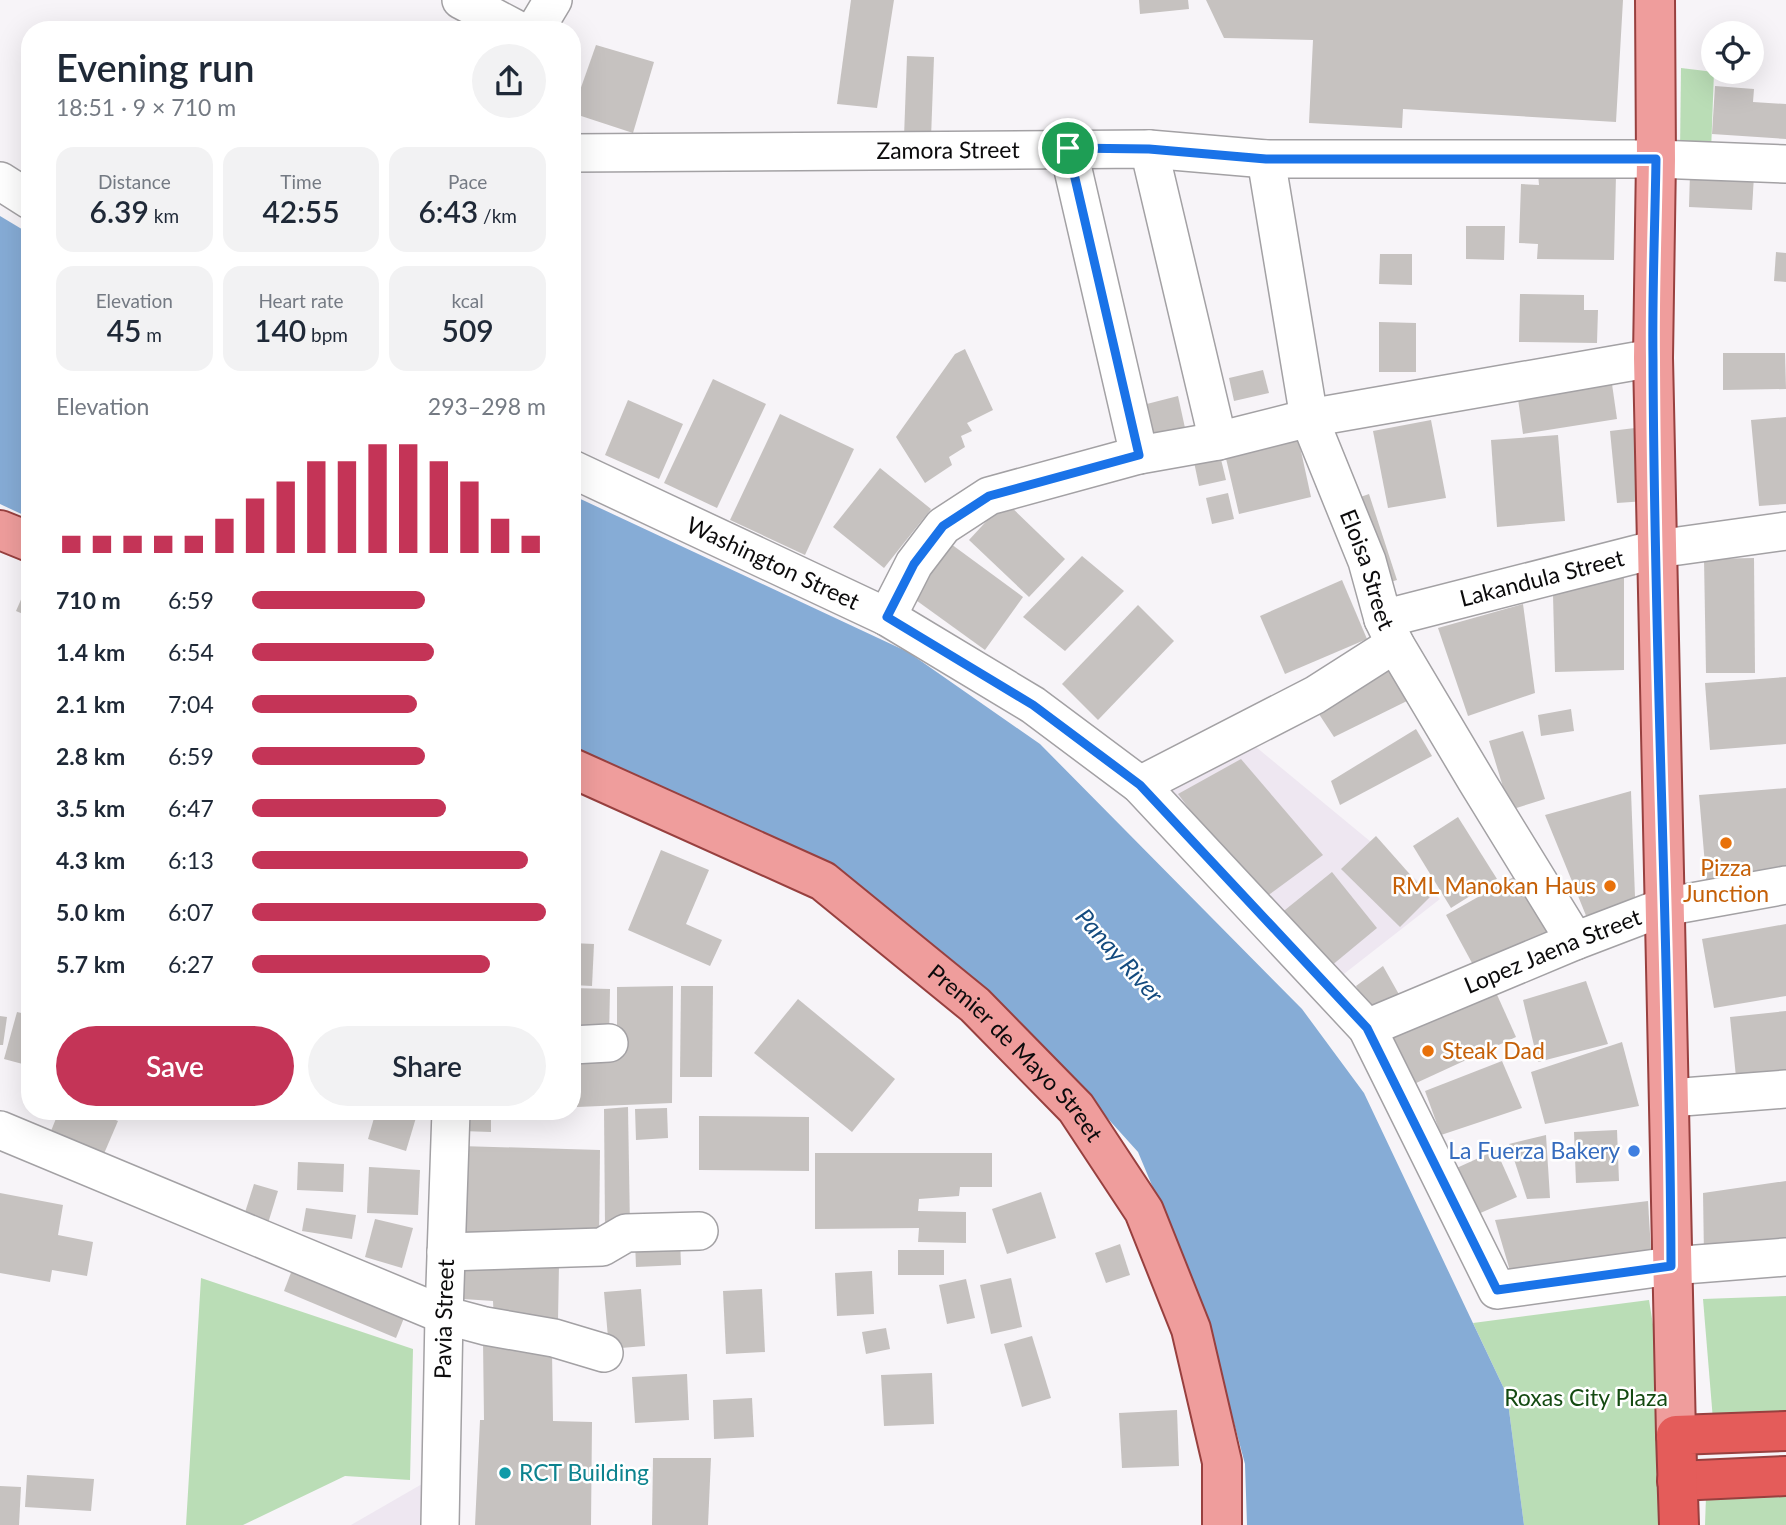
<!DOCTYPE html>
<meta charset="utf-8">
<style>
body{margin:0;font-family:Lato,sans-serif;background:#f2f2f3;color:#1f2937;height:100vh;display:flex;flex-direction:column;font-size:26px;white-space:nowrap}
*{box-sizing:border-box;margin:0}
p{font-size:23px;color:#747a83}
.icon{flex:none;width:38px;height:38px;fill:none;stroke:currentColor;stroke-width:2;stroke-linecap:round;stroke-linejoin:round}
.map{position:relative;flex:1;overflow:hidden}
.drawer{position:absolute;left:21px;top:21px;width:560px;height:1099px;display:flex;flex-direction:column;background:#fff;border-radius:28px;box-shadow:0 7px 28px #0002}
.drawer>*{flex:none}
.fabs{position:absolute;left:1701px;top:21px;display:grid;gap:14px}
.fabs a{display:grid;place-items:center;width:63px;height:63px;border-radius:50%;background:#fff;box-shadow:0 7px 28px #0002;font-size:35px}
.pin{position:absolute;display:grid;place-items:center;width:60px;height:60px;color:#fff;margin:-30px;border:4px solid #fff;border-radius:50%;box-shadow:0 2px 7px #0007}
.round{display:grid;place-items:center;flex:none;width:74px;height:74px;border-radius:37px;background:#f2f2f3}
.head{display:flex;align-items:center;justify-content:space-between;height:119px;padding:0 35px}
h1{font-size:38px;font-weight:600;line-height:52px}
.metrics{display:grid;grid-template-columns:repeat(3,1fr);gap:10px;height:119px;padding:7px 35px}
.metrics div{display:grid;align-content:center;border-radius:18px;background:#f2f2f3;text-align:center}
.metrics b{font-size:30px;font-weight:600}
.metrics small{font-size:19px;font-weight:400}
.metrics p{font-size:19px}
.chart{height:196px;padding:14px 35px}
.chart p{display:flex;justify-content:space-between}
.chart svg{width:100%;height:126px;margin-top:7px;stroke:#c43457;stroke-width:6}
.button{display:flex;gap:14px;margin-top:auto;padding:14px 35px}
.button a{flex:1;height:80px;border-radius:42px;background:#c43457;color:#fff;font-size:28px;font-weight:600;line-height:80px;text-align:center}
.button a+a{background:#f2f2f3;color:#1f2937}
ul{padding:0 35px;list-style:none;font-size:23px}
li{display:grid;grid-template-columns:112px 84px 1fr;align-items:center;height:52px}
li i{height:18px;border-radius:9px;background:#c43457}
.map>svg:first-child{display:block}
</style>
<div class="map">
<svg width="1786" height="1525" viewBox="0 0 1786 1525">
<rect width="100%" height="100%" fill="#f7f4f8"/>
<g fill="#eee7f1">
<polygon points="1250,742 1440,899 1340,977 1161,790"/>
<polygon points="429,1480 427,1525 351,1525"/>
</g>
<g fill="#baddb6">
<polygon points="1681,68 1714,72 1711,152 1680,152"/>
<polygon points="201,1278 413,1349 410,1480 345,1476 243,1525 186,1525"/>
<polygon points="1786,1296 1786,1419 1713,1420 1703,1299"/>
<polygon points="1649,1300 1665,1399 1665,1525 1524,1525 1507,1395 1473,1323"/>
<polygon points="1786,1495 1786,1525 1705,1525 1706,1496"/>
</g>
<g fill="#86acd6">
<polygon points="0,216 30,234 30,518 0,504"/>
<polygon points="572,495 908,652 1040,744 1302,1009 1364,1093 1507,1395 1524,1525 1247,1525 1245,1464 1203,1307 1138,1152 1019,1020 856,884 572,758"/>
</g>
<g fill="#c6c2c0">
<polygon points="851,0 894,0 877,108 837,104"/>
<polygon points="1139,0 1188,0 1189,9 1140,14"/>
<polygon points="1206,0 1623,0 1616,122 1403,109 1402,128 1309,123 1313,40 1224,38"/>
<polygon points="596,45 654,62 633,133 572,113"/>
<polygon points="907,56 934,57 931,138 904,137"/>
<polygon points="1715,86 1754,89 1753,102 1786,104 1786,139 1712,134"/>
<polygon points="1690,173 1754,175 1752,210 1689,207"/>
<polygon points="1538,174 1616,175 1614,260 1537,259 1538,244 1519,243 1521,184 1539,185"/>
<polygon points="1466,226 1505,226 1504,260 1466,259"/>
<polygon points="1776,252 1786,253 1786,282 1774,281"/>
<polygon points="1380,254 1412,254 1412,285 1379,284"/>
<polygon points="1520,294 1584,295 1584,310 1598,310 1597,343 1519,342"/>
<polygon points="1379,322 1416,323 1416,372 1379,372"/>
<polygon points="965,349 993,410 967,423 972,431 961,436 965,447 949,457 952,465 925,483 896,437 955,354"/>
<polygon points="1723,353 1785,353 1786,389 1723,390"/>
<polygon points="1263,370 1269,393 1234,401 1229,378"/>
<polygon points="713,379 766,404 717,508 664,483"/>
<polygon points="1612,384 1617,419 1523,434 1518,399"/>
<polygon points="1178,396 1185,428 1146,438 1139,406"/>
<polygon points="628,400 683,424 659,479 605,455"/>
<polygon points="780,414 854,449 805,555 730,520"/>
<polygon points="1786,417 1786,504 1759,506 1751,420"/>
<polygon points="1431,420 1446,498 1388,508 1373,431"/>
<polygon points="1635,428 1646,501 1617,503 1610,431"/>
<polygon points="1297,433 1311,497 1239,514 1224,450"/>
<polygon points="1558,435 1565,521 1497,527 1491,440"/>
<polygon points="1219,451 1226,480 1199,486 1193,457"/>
<polygon points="880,468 931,509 884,568 833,527"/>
<polygon points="1228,493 1234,519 1212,524 1206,498"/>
<polygon points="1369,494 1397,580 1377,586 1349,501"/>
<polygon points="1005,501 1065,559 1029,597 969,540"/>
<polygon points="951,544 1023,597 985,650 913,598"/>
<polygon points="1082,556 1124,591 1065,651 1023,617"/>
<polygon points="1754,558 1755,673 1706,673 1704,559"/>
<polygon points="1624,576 1624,670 1555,672 1553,595"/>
<polygon points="30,579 30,617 16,611"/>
<polygon points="1342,580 1367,639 1285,674 1260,616"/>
<polygon points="1523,604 1535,693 1468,716 1438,628"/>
<polygon points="1138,605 1174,641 1098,720 1062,684"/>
<polygon points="1391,668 1409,700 1334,737 1313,705"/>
<polygon points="1786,677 1786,744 1710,750 1705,683"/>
<polygon points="1571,709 1574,731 1541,736 1538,715"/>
<polygon points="1416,729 1432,756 1340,805 1331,781"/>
<polygon points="1523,731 1545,799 1510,810 1489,741"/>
<polygon points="1241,759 1323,855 1259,902 1178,794"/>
<polygon points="1786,788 1786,881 1707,888 1699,795"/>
<polygon points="1631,791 1635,897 1587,918 1545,815"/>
<polygon points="1458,817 1497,879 1451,908 1413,846"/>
<polygon points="1376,836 1430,897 1400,927 1341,869"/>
<polygon points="661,850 709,870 686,924 722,940 710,966 628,930"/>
<polygon points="1332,872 1377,928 1325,971 1280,914"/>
<polygon points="1519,874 1551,933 1478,974 1446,915"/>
<polygon points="1786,924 1786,996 1714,1008 1702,939"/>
<polygon points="572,943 594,944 592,986 572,985"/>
<polygon points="1383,966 1401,998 1372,1016 1356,986"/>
<polygon points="1586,981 1608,1044 1538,1062 1523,1000"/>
<polygon points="673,986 672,1103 577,1107 576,1081 572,1081 572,1053 617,1053 617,987"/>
<polygon points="681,986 713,986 712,1077 680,1077"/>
<polygon points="572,988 610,989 609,1039 572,1039"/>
<polygon points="1494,988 1516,1037 1401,1090 1379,1041"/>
<polygon points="798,999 895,1079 852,1132 754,1053"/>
<polygon points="1786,1011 1786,1072 1736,1077 1730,1017"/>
<polygon points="17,1012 30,1015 30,1066 4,1059"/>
<polygon points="0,1016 7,1017 3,1045 0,1045"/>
<polygon points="1622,1042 1639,1106 1545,1124 1531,1072"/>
<polygon points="1502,1061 1522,1108 1441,1135 1425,1091"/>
<polygon points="628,1107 630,1228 605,1228 604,1109"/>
<polygon points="667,1108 668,1138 636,1140 635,1109"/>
<polygon points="59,1111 94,1111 118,1121 100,1163 47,1141"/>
<polygon points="376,1111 418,1111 406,1151 368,1139"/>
<polygon points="463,1111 491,1111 491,1132 462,1131"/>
<polygon points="699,1116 809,1117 809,1171 699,1170"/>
<polygon points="1617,1130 1619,1181 1576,1183 1574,1132"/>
<polygon points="1546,1135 1550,1198 1527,1199 1509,1144"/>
<polygon points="460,1146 600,1150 599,1240 457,1245"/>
<polygon points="1496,1150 1517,1197 1469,1218 1448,1172"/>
<polygon points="815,1153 992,1153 992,1187 960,1187 959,1196 919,1199 918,1211 966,1212 966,1243 918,1242 919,1228 815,1229"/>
<polygon points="298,1162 344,1164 343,1192 297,1190"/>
<polygon points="369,1167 420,1170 418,1215 367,1213"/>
<polygon points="1786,1181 1786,1248 1704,1257 1703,1193"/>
<polygon points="254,1184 278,1191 265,1233 241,1225"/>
<polygon points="1041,1192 1056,1238 1007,1254 992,1209"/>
<polygon points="0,1193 63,1205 58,1235 93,1242 87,1276 52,1270 50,1282 0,1273"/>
<polygon points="1648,1201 1652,1268 1513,1281 1495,1220"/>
<polygon points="306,1208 356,1215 352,1239 302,1231"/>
<polygon points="375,1219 413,1228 402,1268 365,1257"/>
<polygon points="680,1239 681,1265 636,1267 635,1242"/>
<polygon points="1120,1244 1130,1275 1106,1283 1095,1253"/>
<rect x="898" y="1250" width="46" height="25"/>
<polygon points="463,1263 559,1264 558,1321 494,1322 493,1301 463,1299"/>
<polygon points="292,1270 408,1308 396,1338 284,1291"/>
<polygon points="872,1271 874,1314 837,1316 835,1273"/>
<polygon points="1011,1278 1022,1327 991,1334 980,1285"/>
<polygon points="966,1279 975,1318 947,1324 939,1285"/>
<polygon points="641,1289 645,1346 609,1349 604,1292"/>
<polygon points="762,1289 765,1352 726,1354 723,1291"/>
<polygon points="886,1328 890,1349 866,1354 862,1332"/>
<polygon points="1032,1336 1051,1398 1022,1407 1004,1344"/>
<polygon points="483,1341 552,1351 553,1421 592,1422 591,1525 475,1525 480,1420 484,1420"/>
<polygon points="932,1373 934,1424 884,1426 881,1375"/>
<polygon points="687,1374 689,1420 635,1423 632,1377"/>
<polygon points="752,1398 754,1437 714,1439 713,1400"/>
<polygon points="1177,1410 1179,1466 1122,1468 1119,1413"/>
<polygon points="653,1458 711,1458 708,1525 652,1525"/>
<polygon points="27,1475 94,1479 91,1511 25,1507"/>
<polygon points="0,1486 21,1487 19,1525 0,1525"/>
</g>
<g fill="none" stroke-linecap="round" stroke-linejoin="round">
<g stroke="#a3a1a4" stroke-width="40">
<g id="minor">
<polyline points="461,0 518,30"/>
<polyline points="535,30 553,0"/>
<polyline points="1068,148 1139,455"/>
<polyline points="1149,149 1218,441"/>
<path id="s1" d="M572,153l577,-4 117,10h390l130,5"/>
<path id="s2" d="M1266,159l43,259 58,143 16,58 12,25 81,136 99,161"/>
<polyline points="0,181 30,200"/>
<path id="s3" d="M572,469l315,148 146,88 107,80 227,243 130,262 174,-24 115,-9"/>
<polyline points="887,617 914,564 943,526 989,496 1139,455 1218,441 1309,418 1653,358"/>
<path id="s4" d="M1383,619l274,-70 129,-18"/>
<polyline points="1140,785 1315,695 1395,644"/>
<path id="s5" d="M1367,1028l208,-87 89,-34 122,-22"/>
<polyline points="572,1045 609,1043"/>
<polyline points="1670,1098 1786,1089"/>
<polyline points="0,1130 444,1315 485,1326 554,1338 604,1353"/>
<polyline points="446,1252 602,1247 626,1233 699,1231"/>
<path id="s6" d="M440,1525l4,-210 7,-204"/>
</g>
</g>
<g stroke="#98403f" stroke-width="42">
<g id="major">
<polyline points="1655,0 1656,159 1653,358 1676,1435"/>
<polyline points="0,530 30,542"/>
<path id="s7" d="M572,768l251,113 152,124 101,103 68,103 47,118 31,133v63"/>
</g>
</g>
<g stroke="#98403f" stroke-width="42">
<g id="highway">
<polyline points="1677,1481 1786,1476"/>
<polyline points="1679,1525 1676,1435 1786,1431"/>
</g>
</g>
<use href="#minor" stroke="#fff" stroke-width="37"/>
<use href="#major" stroke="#ef9d9c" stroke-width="38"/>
<use href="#highway" stroke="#e45c5a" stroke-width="38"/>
</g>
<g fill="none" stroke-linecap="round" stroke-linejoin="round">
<g stroke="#fff" stroke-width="14">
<path id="route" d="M1068,148l81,1 117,10h390c-1,66 -4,133 -3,200 1,302 17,605 18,907l-174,24 -130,-262 -227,-243 -107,-80 -146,-88 27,-53 29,-38 46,-30 150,-41z"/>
</g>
<use href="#route" stroke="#1a73e8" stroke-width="9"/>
</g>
<g fill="#e8710a" stroke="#fff" stroke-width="2.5">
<circle cx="1726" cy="843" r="7"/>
<circle cx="1610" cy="886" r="7"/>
<circle cx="1428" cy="1051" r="7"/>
</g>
<circle fill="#3f7fe0" stroke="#fff" stroke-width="2.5" cx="1634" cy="1151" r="7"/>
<circle fill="#0f9aa8" stroke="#fff" stroke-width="2.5" cx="505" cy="1473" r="7"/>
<g text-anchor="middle" stroke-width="5" stroke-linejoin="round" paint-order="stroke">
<g font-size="23" fill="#0c0b0c" stroke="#fff">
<text dy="8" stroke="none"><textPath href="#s1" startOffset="376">Zamora Street</textPath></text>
<text dy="8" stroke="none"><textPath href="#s3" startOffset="222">Washington Street</textPath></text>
<text dy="8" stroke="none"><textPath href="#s2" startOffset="425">Eloisa Street</textPath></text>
<text dy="8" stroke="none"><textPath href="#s4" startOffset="164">Lakandula Street</textPath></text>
<text dy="8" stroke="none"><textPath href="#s5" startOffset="201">Lopez Jaena Street</textPath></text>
<text dy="8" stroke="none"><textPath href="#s7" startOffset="534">Premier de Mayo Street</textPath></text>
<text dy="8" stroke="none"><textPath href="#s6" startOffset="206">Pavia Street</textPath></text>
</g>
<g font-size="23" fill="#c56008" stroke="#fff">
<text x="1726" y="876">Pizza<tspan x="1726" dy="26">Junction</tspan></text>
<text x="1596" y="894" text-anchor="end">RML Manokan Haus</text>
<text x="1442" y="1059" text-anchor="start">Steak Dad</text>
</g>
<g font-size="23" fill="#366cbe" stroke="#fff" text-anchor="end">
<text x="1620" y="1159">La Fuerza Bakery</text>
</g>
<g font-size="23" fill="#144a11" stroke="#fff">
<text x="1586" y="1406">Roxas City Plaza</text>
</g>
<g font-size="23" fill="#0d838f" stroke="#fff" text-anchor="start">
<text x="519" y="1481">RCT Building</text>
</g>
<g font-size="24" font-style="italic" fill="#144b7f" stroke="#fff">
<text transform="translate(1119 956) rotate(48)" y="8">Panay River</text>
</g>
</g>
</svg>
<div class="fabs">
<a><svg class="icon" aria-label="locate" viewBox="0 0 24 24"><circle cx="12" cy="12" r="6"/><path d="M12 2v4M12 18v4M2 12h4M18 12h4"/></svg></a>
</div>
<div class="pin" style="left:1068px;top:148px;background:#1e9e55"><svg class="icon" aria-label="arrive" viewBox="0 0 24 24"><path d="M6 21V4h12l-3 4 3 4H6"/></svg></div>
<section class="drawer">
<div class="head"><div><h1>Evening run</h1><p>18:51 · 9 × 710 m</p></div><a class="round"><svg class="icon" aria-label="share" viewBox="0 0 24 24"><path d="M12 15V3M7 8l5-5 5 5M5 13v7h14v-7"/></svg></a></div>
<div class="metrics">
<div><p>Distance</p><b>6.39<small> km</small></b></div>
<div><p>Time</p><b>42:55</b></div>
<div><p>Pace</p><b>6:43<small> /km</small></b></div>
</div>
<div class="metrics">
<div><p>Elevation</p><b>45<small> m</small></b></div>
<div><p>Heart rate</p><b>140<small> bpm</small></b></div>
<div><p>kcal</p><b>509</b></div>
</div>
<div class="chart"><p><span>Elevation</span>293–298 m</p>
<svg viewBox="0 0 160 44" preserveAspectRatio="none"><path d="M5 44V38M15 44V38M25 44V38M35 44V38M45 44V38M55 44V32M65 44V25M75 44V19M85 44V12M95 44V12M105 44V6M115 44V6M125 44V12M135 44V19M145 44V32M155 44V38"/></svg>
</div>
<ul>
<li><b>710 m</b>6:59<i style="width:59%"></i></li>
<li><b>1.4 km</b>6:54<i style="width:62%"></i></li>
<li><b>2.1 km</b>7:04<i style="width:56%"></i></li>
<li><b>2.8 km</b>6:59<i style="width:59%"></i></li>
<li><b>3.5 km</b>6:47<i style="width:66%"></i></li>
<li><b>4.3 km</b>6:13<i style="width:94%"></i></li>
<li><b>5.0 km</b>6:07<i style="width:100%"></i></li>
<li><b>5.7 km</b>6:27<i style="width:81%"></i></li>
</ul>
<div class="button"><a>Save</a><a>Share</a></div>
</section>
</div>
